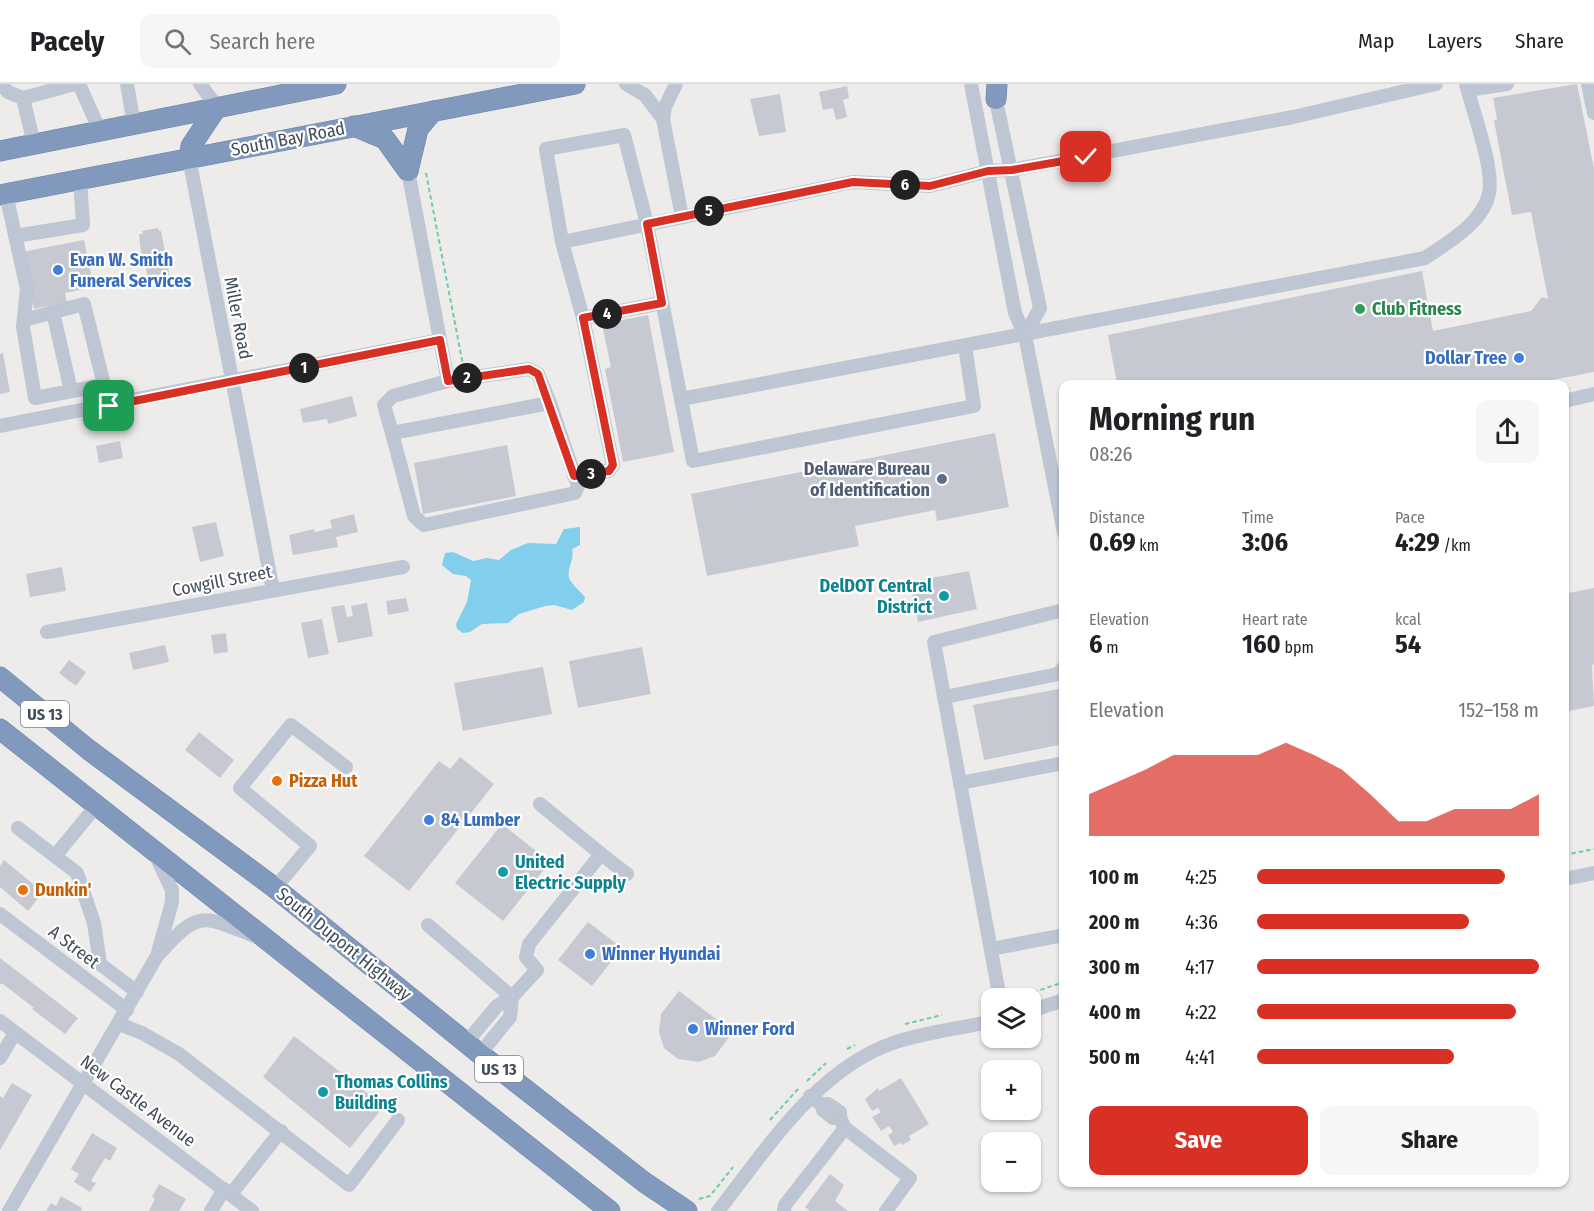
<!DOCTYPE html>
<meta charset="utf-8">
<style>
body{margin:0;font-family:"Fira Sans Condensed",sans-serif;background:#f6f6f6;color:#202124;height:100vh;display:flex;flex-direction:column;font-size:22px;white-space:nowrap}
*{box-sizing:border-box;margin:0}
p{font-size:20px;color:#757577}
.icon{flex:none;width:33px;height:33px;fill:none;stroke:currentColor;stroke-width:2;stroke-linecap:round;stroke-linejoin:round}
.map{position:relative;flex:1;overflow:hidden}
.drawer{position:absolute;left:1059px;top:296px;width:510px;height:807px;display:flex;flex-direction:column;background:#fff;border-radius:12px;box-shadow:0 2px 4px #0004}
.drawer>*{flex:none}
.buttons{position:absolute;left:981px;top:904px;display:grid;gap:12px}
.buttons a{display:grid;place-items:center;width:60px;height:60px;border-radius:12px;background:#fff;box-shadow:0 2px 4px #0004;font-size:30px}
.pin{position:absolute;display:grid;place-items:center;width:51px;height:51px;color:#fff;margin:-26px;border-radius:12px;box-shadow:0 3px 9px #0006}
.km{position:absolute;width:30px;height:30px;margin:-15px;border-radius:50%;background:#222;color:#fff;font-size:16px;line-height:30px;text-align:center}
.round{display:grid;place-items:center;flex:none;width:63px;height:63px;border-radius:12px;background:#f6f6f6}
.summary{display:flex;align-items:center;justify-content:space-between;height:102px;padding:0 30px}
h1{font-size:33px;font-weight:700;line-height:45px}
.metrics{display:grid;grid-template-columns:repeat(3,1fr);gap:9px;height:102px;padding:6px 30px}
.metrics div{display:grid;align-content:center}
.metrics b{font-size:26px;font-weight:700}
.metrics small{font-size:16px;font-weight:400}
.metrics p{font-size:16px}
.chart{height:168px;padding:12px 30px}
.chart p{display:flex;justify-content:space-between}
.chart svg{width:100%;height:108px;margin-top:6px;fill:#d93025;opacity:.7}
.cta{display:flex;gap:12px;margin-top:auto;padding:12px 30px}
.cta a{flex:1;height:69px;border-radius:12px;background:#d93025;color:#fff;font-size:24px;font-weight:700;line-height:69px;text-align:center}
.cta a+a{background:#f6f6f6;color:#202124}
ul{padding:0 30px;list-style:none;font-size:20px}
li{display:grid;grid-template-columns:96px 72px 1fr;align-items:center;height:45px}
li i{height:15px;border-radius:8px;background:#d93025}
header{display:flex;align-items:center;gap:36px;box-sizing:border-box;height:84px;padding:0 30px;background:#fff;border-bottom:2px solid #e0e0e0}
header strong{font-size:28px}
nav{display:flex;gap:33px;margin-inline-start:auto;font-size:21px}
.search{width:420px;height:54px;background:#f6f6f6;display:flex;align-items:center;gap:15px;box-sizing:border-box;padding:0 21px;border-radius:12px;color:#757577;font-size:22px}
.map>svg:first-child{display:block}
</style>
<header>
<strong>Pacely</strong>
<div class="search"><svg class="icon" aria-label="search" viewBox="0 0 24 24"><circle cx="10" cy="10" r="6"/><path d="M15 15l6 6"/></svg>Search here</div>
<nav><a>Map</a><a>Layers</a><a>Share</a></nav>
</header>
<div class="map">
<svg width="1594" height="1127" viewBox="0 0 1594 1127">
<rect width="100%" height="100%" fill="#eeebeb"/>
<path fill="#82cfed" d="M580,443v18l-8,4c3,10 -5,18 -3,29 3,7 11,13 16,19l-1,5 -12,8 -18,-5 -9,1 -26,8 -11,9 -26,1 -12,8 -7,1 -6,-4 -1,-5 11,-22 4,-22 -5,-4 -13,-2 -11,-9 3,-12 8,-1 20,9 14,-3 12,2 12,-10 17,-7 28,1 8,-15z"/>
<g fill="#c7c9d2">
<polygon points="1577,0 1594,85 1594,288 1532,300 1117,300 1108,251 1422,187 1433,247 1531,227 1542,213 1548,215 1531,128 1512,131 1494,37 1497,35 1493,14"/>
<polygon points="847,2 849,14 843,16 847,33 836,36 833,24 823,26 819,8"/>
<polygon points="780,10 786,48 759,52 750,15"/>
<polygon points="158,144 159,147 161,147 170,193 148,197 145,177 142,178 139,150 143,150 142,147"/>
<polygon points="84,156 94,203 65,209 67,218 34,225 22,168"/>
<polygon points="648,231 674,368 623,378 605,285 611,283 602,240"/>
<polygon points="3,269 10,308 0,310 0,270"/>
<polygon points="352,312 357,332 328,340 327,335 303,339 300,325"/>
<polygon points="995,349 1009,423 937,437 935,426 855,442 859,462 707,492 691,410"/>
<polygon points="120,357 123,374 99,379 96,362"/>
<polygon points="507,361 516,412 423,430 414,379"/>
<polygon points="354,430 358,448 336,453 338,463 293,471 289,451 314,445 315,448 332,444 330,436"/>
<polygon points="216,438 224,472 200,478 192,443"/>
<polygon points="62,483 66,507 30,513 26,490"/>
<polygon points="969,487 977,525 918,538 910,498"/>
<polygon points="1594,504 1594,580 1592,581 1594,622 1564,628 1564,510"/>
<polygon points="406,514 409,527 388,531 386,517"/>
<polygon points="367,519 373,552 338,559 331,523 344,521 347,533 353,532 351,522"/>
<polygon points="322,535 329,570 308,574 301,539"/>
<polygon points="226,549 228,568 214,570 211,551"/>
<polygon points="165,561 169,578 133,586 129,569"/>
<polygon points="642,563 651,610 578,624 569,577"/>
<polygon points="69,576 86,588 76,602 59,589"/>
<polygon points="543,583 552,630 463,647 454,599"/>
<polygon points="1064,604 1064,660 984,676 973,621"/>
<polygon points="199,648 234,676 220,694 185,666"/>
<polygon points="460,673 494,700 409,807 364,772 439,677 450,685"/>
<polygon points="502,740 550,778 503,837 455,799"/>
<polygon points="4,776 43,808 28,827 0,803 0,782"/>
<polygon points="588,838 622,864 592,902 558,876"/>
<polygon points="0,874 78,934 65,950 32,925 34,924 3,900 0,900"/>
<polygon points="679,907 733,948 715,972 699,978 678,975 664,964 659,948 661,930"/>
<polygon points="294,952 384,1022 350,1064 263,993"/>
<polygon points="901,994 929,1040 909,1052 911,1056 902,1061 900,1059 894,1062 888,1051 893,1048 889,1042 881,1047 872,1033 881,1028 878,1024 872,1027 865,1015 878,1004 879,1007"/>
<polygon points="12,999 32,1011 0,1066 0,1012 3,1014"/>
<polygon points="92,1049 117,1064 110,1077 105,1074 91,1097 96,1099 90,1108 74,1098 79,1090 71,1085"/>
<polygon points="830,1090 844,1101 835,1117 848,1127 810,1127 805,1123"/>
<polygon points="159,1100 186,1115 179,1127 149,1127 155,1115 152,1113"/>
<polygon points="61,1112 82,1124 81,1127 46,1127 51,1119 56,1122"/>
</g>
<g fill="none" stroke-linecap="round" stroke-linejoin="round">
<g stroke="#6c84a8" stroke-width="21">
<g id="highway">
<polyline points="996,15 997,0"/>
<polyline points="354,42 385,55 408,87"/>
<polyline points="0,67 336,0"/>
<polyline points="189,74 191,62 217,23"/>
<polyline points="408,87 418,45 433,27"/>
<polyline points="0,111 575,0"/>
<polyline points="0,593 89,666 275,804 480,970 644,1098 687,1127"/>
<polyline points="0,645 610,1127"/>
</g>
</g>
<g stroke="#6ecda6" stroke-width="2" stroke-dasharray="4.5 3" stroke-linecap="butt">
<polyline points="426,89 463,281"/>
<polyline points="1564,771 1594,765"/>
<polyline points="1019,913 1064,898"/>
<polyline points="905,940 942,931"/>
<polyline points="847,965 855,961"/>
<polyline points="807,997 826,979"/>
<polyline points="770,1036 798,1005"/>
<polyline points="699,1115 710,1112 733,1083"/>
</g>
<g stroke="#bdc6d2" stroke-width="14">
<polyline points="1,0 8,8 23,14 34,60"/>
<polyline points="79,0 100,47"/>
<polyline points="127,0 134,40"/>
<polyline points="200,0 217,23"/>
<polyline points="626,0 645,11 663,35"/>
<polyline points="676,0 665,23 663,35 682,133"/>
<polyline points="971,0 1015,229 1025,251 1064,449"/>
<polyline points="1588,0 1594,29"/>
<polyline points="1468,6 1507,0"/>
<polyline points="994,7 1040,224 1025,251"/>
<polyline points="23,14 75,0"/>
<polyline points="189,74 273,506"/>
<polyline points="6,110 27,205 23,243 35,314 104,301 84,220 24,236"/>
<polyline points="15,152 83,141 80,95"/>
<path d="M562,158l-16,-93 78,-14 23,89 34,175 744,-141c22,-15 59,-36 64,-65 5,-25 -16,-82 -23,-109"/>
<polyline points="53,228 71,307"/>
<polyline points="583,234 662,219"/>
<polyline points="440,256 448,297 393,312 384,321 392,349 550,319 538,290 529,285 448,297"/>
<polyline points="681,315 693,377 974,322 965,262"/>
<polyline points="1564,317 1594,310"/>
<polyline points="0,342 440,256 408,87"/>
<polyline points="392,349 414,432 424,441 575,409 578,402 550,319"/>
<polyline points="574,392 609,387 613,381 583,234 562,158 853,98 930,102 988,87 1012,86 1293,33 1436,0"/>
<polyline points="47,548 403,483"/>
<polyline points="945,613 1058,590 1064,583"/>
<polyline points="960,699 1064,679"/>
<polyline points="540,720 601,770"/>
<polyline points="18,744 77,789 94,839 100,880 137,908"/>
<polyline points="55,772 97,721"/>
<polyline points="1564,795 1594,789"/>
<polyline points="275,804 310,762 240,704 291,641 346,683"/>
<polyline points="0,830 127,926"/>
<polyline points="428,841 512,913 537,886 526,873 529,860 601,770 627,790"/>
<polyline points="991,865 1064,851"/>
<path d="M160,869c39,-43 42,-38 94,-17"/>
<polyline points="1000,915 934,558 1064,526"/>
<polyline points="1030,927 1064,916"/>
<polyline points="0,937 252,1127"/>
<polyline points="119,940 142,949 179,970 349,1101 398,1036"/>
<polyline points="466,959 497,922 512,913 510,933 480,970"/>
<polyline points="0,974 15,949"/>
<polyline points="810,1012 822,1021 828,1020 840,1028 840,1034 833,1034 823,1026 822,1021"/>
<polyline points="840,1034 845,1044 910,1094 886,1127"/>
<polyline points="231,1110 281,1047"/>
<polyline points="9,1127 157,872 172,818 172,806 155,770"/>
<polyline points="211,1127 224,1105"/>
<path d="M718,1127c48,-61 99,-142 175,-168 32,-11 66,-14 99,-22"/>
<polyline points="784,1127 785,1121 845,1044"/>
</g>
<use href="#highway" stroke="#8099bd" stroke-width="20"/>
</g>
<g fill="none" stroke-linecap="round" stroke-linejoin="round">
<g stroke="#fff" stroke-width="12">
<polyline id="route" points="109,322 440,256 448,297 529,285 538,290 574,392 609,387 613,381 583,234 662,219 647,140 853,98 930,102 988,87 1012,86 1086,73"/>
</g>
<use href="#route" stroke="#d93025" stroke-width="8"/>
</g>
<g fill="#3f7fe0" stroke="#fff" stroke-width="2">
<circle cx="58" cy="186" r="6"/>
<circle cx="1519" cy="274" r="6"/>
<circle cx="429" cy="736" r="6"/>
<circle cx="590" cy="870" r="6"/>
<circle cx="693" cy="945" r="6"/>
</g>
<circle fill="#2e9e5b" stroke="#fff" stroke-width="2" cx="1360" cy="225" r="6"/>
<circle fill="#5c6f8a" stroke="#fff" stroke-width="2" cx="942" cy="395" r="6"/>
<g fill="#0f9aa8" stroke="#fff" stroke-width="2">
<circle cx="944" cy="512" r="6"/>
<circle cx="503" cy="788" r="6"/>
<circle cx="323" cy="1008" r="6"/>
</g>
<g fill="#e8710a" stroke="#fff" stroke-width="2">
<circle cx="277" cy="697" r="6"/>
<circle cx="23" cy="806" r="6"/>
</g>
<g text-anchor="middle" stroke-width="4.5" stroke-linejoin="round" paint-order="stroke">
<g fill="#fff" stroke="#7b828b" stroke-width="1.5">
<rect x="21" y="617" width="48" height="26" rx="4.5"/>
<rect x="475" y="972" width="48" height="26" rx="4.5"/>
</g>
<g font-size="16" font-weight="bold" fill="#434d59">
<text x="45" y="636">US 13</text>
<text x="499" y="991">US 13</text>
</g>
<g font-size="18" fill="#434d59" stroke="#fff">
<text transform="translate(288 55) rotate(-11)" y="6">South Bay Road</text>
<text transform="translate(238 234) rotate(79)" y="6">Miller Road</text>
<text transform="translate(222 497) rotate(-11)" y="6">Cowgill Street</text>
<text transform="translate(344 860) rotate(39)" y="6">South Dupont Highway</text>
<text transform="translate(74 863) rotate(37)" y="6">A Street</text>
<text transform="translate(138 1017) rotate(37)" y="6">New Castle Avenue</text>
</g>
<g font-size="18" font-weight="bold" fill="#366cbe" stroke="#fff" text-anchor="start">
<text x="70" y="182">Evan W. Smith<tspan x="70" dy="21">Funeral Services</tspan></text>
<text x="1507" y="280" text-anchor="end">Dollar Tree</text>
<text x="441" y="742">84 Lumber</text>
<text x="602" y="876">Winner Hyundai</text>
<text x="705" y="951">Winner Ford</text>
</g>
<g font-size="18" font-weight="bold" fill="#27864d" stroke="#fff" text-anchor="start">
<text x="1372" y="231">Club Fitness</text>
</g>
<g font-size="18" font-weight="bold" fill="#4e5e75" stroke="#fff" text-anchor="end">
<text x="930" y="391">Delaware Bureau<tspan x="930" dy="21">of Identification</tspan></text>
</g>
<g font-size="18" font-weight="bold" fill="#0d838f" stroke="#fff" text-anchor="start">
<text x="932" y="508" text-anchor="end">DelDOT Central<tspan x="932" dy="21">District</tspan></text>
<text x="515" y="784">United<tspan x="515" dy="21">Electric Supply</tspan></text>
<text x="335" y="1004">Thomas Collins<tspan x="335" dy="21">Building</tspan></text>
</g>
<g font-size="18" font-weight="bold" fill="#c56008" stroke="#fff" text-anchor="start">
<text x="289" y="703">Pizza Hut</text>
<text x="35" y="812">Dunkin'</text>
</g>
</g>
</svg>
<div class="buttons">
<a><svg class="icon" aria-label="layers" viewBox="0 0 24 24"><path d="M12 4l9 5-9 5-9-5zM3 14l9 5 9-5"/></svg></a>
<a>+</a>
<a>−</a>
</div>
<div class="pin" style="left:109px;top:322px;background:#1e9e55"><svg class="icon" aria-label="arrive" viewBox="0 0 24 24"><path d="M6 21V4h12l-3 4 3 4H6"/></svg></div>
<div class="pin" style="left:1086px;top:73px;background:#d93025"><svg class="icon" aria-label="check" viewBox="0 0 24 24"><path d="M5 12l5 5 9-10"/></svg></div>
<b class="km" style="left:304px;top:284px">1</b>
<b class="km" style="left:467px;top:294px">2</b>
<b class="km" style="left:591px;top:390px">3</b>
<b class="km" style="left:607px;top:230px">4</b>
<b class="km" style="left:709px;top:127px">5</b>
<b class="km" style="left:905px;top:101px">6</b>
<section class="drawer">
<div class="summary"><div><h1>Morning run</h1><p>08:26</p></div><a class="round"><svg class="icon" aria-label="share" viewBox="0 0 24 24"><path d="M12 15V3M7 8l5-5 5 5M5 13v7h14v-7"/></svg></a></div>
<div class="metrics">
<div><p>Distance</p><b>0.69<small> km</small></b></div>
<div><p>Time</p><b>3:06</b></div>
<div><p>Pace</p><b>4:29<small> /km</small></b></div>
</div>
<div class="metrics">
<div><p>Elevation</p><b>6<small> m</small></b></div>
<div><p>Heart rate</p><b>160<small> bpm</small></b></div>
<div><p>kcal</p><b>54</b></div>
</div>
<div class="chart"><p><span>Elevation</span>152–158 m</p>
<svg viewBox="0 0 160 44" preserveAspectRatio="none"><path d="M0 44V27L10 22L20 17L30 11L40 11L50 11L60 11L70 6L80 11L90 17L100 27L110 38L120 38L130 33L140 33L150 33L160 27V44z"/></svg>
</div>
<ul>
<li><b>100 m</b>4:25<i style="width:88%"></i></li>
<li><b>200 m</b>4:36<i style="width:75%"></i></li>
<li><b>300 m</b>4:17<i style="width:100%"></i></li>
<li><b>400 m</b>4:22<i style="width:92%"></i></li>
<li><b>500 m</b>4:41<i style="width:70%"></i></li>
</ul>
<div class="cta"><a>Save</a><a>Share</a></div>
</section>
</div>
